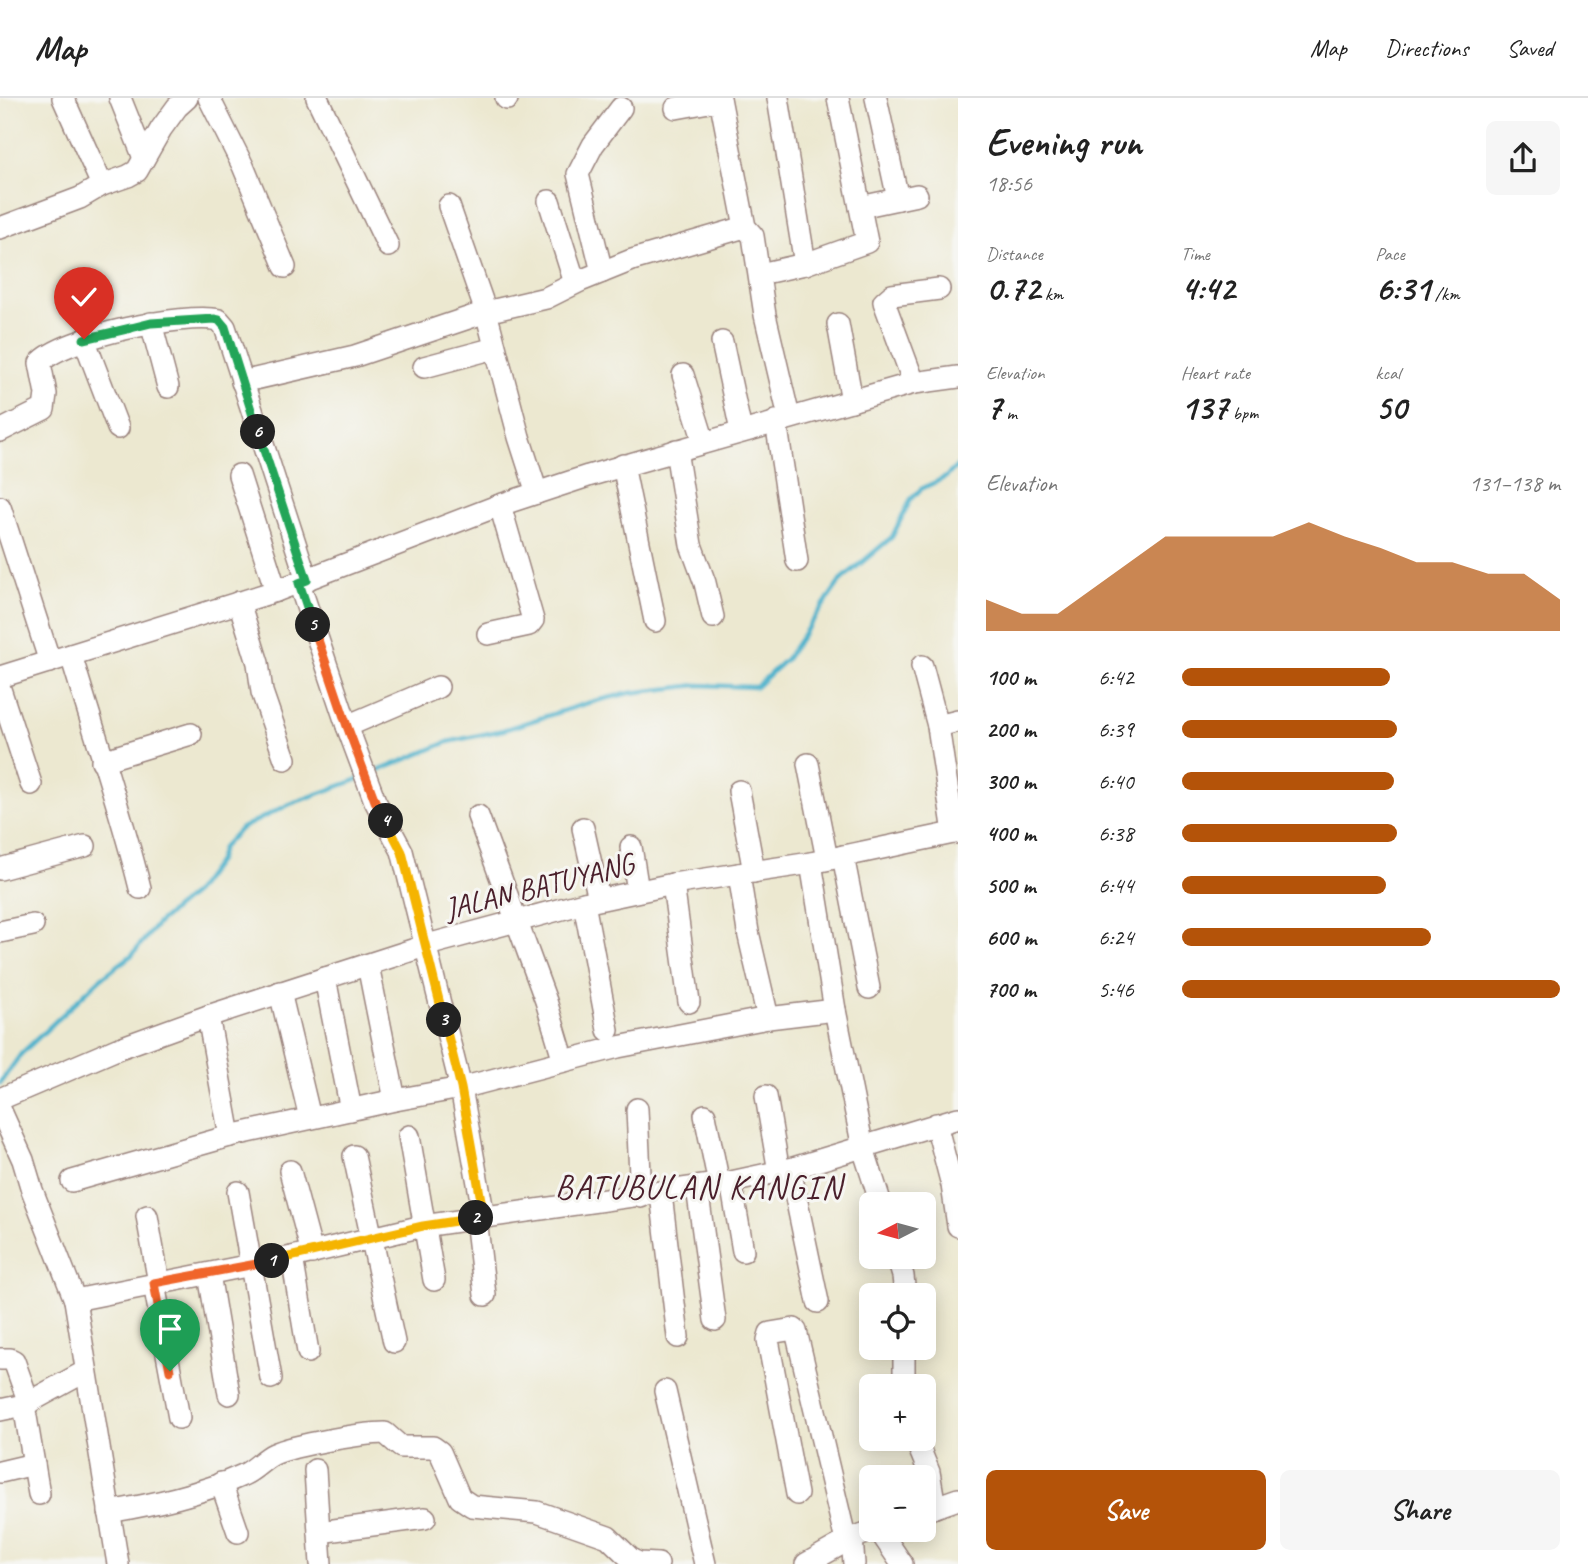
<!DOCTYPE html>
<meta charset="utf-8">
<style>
body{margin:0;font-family:Caveat,sans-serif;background:#f6f6f6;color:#222;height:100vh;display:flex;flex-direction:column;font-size:26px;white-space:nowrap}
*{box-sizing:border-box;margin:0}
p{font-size:23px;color:#767676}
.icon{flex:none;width:38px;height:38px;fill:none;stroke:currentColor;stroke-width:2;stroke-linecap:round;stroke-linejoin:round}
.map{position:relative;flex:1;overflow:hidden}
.details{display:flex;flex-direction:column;background:#fff;width:630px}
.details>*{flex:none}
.needle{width:46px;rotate:264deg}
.buttons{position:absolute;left:859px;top:1094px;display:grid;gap:14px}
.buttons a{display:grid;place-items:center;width:77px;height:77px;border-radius:10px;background:#fff;box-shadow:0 4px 18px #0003;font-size:35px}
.pin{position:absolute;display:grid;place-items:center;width:60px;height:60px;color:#fff;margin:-72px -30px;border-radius:50% 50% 50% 0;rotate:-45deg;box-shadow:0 0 7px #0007}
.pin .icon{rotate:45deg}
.km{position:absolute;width:35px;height:35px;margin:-18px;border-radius:50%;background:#222;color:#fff;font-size:19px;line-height:35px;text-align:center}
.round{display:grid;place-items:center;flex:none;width:74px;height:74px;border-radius:10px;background:#f6f6f6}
.overview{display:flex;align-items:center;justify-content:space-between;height:119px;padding:0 28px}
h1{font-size:38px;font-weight:700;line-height:52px}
.metrics{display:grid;grid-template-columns:repeat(3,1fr);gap:10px;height:119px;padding:7px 28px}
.metrics div{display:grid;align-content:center}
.metrics b{font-size:35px;font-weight:700}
.metrics small{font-size:19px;font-weight:400}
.metrics p{font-size:19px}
.chart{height:196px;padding:14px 28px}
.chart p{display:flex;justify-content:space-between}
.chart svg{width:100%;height:126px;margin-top:7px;fill:#b45309;opacity:.7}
.cta{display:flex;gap:14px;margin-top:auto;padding:14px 28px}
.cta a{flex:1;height:80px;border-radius:10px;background:#b45309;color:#fff;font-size:28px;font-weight:700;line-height:80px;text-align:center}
.cta a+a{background:#f6f6f6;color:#222}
ul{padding:0 28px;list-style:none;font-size:23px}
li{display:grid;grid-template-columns:112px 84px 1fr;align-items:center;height:52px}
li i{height:18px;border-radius:9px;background:#b45309}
header{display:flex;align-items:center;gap:42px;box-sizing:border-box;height:98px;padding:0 35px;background:#fff;border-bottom:2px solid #e0e0e0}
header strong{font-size:33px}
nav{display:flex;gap:38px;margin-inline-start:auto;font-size:24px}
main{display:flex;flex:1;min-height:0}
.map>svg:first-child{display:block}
</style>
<header>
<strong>Map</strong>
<nav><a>Map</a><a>Directions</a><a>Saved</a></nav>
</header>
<main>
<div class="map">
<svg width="958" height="1466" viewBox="0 0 958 1466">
<rect width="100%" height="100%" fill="#f6f6f2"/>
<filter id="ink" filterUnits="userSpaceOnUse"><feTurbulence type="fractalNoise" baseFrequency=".0143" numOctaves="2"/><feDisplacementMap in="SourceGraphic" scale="14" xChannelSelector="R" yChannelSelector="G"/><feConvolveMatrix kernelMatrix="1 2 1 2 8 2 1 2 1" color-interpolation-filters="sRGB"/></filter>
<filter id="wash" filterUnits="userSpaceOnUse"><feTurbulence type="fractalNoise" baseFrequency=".00686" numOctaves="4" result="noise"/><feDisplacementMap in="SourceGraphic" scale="28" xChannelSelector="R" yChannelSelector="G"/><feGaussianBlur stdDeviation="1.57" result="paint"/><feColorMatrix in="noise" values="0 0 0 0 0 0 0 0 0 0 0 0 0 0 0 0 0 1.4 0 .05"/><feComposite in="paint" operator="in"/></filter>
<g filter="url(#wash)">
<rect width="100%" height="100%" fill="#ece8d0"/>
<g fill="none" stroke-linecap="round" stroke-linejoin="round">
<g stroke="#4db2cc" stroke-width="4.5">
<polyline points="371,676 448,644 503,632 591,604 630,595 698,587 756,589 786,561 841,482 892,439 911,401 921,391 946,379 958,367"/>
<polyline points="0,985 21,956 100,881 132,857 158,825 195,794 218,763 222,750 240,731 290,706 359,681"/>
</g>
</g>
</g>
<g filter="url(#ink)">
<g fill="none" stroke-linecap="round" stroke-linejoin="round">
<g stroke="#9b847e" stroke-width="24">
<g id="minor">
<polyline points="63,0 102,87"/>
<polyline points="120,0 144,60"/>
<polyline points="209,0 243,68 285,169"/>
<polyline points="317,0 388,148"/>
<polyline points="506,0 507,1"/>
<polyline points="720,0 745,129 753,138 765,217 789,319"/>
<polyline points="778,0 805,166"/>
<polyline points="876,0 898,101"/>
<polyline points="676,10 720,2"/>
<polyline points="549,103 575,185"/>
<polyline points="449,108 486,214 519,339 537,395"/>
<polyline points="860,109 917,97"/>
<polyline points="0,130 80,100 102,87 128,78 137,73 161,31 177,9 187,0"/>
<polyline points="602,174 578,76 593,47 621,10"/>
<polyline points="760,176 805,166 867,144 838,0"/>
<polyline points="151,225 168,289"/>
<polyline points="838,226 852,303"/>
<polyline points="84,241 118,330"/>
<polyline points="722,244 741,333"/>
<polyline points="424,269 495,250"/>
<polyline points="683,277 704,344"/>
<polyline points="242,284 355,258 486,214 546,200 580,183 632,162 745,129"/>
<polyline points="914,285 884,204 892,197 939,191"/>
<polyline points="776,323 797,463"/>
<path d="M0,333l44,-22 2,-15 -6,-31c22,-26 146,-51 179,-43l6,7 82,253"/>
<polyline points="676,352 691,447 705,485 713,519"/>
<polyline points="623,367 655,523"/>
<polyline points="239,377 276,493"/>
<polyline points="0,409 50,564"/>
<polyline points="299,485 347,628 375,703 402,753 461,990 484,1119"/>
<polyline points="239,504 258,565 262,594 285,661"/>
<polyline points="488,536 529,527 533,522 500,407"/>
<path d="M71,557c23,78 50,155 69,233"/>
<polyline points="922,568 938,628 954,735"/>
<polyline points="0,579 276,493 500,407 588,378 914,285 958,279"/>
<polyline points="0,591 31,686"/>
<polyline points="347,628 438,589"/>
<polyline points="938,628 958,623"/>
<polyline points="102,663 191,636"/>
<polyline points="808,666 827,761"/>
<polyline points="739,693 754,774"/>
<polyline points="478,718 546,903 564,963"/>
<polyline points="583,730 599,801"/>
<polyline points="631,749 638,793"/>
<polyline points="843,758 869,890"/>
<polyline points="811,765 835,912 863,1050 881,1106"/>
<polyline points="0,771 85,748"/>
<polyline points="739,776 748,834 768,920"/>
<polyline points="673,786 689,904"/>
<polyline points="584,805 608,932"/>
<polyline points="0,834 33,827"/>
<polyline points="368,867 395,1002"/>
<polyline points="325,880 351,1012"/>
<polyline points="280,894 310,1020"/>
<polyline points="208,918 230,1038"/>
<polyline points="766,998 779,1074"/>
<polyline points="0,1001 117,951 208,918 431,846 584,805 673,786 811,765 958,734"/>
<polyline points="0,1011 23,1062 32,1092 75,1202 118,1466"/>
<polyline points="637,1011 641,1099"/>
<polyline points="705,1017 719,1086"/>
<polyline points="936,1026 952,1087 958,1128"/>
<polyline points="409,1038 434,1182"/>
<polyline points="354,1058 394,1244"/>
<polyline points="790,1071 818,1204"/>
<polyline points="290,1073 312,1155"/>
<polyline points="72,1083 230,1038 395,1002 461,990 618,949 768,920 835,912"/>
<polyline points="731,1084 743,1153"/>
<polyline points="697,1089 715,1222"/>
<polyline points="238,1094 271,1280"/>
<polyline points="661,1096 678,1239"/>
<polyline points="147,1118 159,1185"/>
<polyline points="476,1120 485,1197"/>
<polyline points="897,1158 903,1178 905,1197"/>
<polyline points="292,1159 308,1254"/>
<polyline points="209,1176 229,1296"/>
<polyline points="154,1186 179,1320"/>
<polyline points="75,1202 292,1159 423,1128 731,1084 790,1071 958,1020"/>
<polyline points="0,1261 10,1261 14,1263 29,1305"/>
<polyline points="904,1288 904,1250"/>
<polyline points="665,1293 705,1466"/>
<polyline points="24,1307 39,1396"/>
<polyline points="0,1312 24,1307 86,1273"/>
<polyline points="915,1340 929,1374 935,1409"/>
<polyline points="315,1372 321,1466"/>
<polyline points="0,1374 34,1366"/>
<polyline points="221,1385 238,1434"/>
<polyline points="797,1396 768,1242 770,1235 794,1231 796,1233 846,1443"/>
<polyline points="924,1413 958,1401"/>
<path d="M109,1414c45,-8 92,-18 134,-37 12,-5 20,-16 31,-21 20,-9 89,-21 111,-21l16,14h32l7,5 20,46 12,8 65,6 71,25 24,23 7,3 19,1"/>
<polyline points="879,1432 902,1466"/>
<polyline points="319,1434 425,1420"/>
<polyline points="852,1440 854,1466"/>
<polyline points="806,1466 852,1440 875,1432"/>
</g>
</g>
<use href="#minor" stroke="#fff" stroke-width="21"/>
</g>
</g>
<g fill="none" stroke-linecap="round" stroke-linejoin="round" filter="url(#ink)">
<g stroke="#fff" stroke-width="14">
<polyline id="split-1" points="170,1273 154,1185 272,1163"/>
</g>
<g stroke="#fff" stroke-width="14">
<polyline id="split-2" points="272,1163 423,1128 476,1120"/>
</g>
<g stroke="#fff" stroke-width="14">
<polyline id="split-3" points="444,922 461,990 484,1119 476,1120"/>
</g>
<g stroke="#fff" stroke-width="14">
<polyline id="split-4" points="386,723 402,754 444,922"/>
</g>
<g stroke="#fff" stroke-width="14">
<polyline id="split-5" points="313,527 347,628 375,703 386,723"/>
</g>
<g stroke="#fff" stroke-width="14">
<polyline id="split-6" points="258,334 307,482 299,485 313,527"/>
</g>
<g stroke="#fff" stroke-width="14">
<polyline id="split-7" points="131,230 151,225 214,221 219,222 225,229 258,334"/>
</g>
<g stroke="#fff" stroke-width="14">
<polyline id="split-8" points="84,241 131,230"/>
</g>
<use href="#split-1" stroke="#f0652b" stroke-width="9"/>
<use href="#split-2" stroke="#f5b400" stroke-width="9"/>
<use href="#split-3" stroke="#f5b400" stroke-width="9"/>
<use href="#split-4" stroke="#f5b400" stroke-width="9"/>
<use href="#split-5" stroke="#f0652b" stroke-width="9"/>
<use href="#split-6" stroke="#22a559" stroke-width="9"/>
<use href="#split-7" stroke="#22a559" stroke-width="9"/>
<use href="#split-8" stroke="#22a559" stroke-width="9"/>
</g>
<g text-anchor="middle" stroke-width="6" stroke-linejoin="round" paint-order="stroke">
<g font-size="30" fill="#4a1f2b" stroke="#f6f6f2">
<text transform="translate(539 788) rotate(-14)" y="10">JALAN BATUYANG</text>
</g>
<g font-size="33" letter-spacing="2" fill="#4a1f2b" stroke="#f6f6f2">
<text x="699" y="1100">BATUBULAN KANGIN</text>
</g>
</g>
</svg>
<div class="buttons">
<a><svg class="needle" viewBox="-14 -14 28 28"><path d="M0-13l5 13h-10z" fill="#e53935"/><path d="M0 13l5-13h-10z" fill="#767676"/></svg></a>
<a><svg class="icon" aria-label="locate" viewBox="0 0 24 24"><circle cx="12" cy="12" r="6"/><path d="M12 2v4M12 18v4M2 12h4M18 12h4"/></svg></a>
<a>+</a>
<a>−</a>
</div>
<div class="pin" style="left:170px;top:1273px;background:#1e9e55"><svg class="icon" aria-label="arrive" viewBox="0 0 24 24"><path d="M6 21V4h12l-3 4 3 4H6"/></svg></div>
<div class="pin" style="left:84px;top:241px;background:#d93025"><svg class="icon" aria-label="check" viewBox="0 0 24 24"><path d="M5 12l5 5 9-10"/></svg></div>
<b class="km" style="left:272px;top:1163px">1</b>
<b class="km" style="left:476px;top:1120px">2</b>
<b class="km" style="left:444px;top:922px">3</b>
<b class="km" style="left:386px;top:723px">4</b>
<b class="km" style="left:313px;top:527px">5</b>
<b class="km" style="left:258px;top:334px">6</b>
</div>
<section class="details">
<div class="overview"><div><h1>Evening run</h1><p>18:56</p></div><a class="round"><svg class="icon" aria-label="share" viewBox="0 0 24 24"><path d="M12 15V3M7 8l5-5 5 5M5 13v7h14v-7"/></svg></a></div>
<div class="metrics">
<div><p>Distance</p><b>0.72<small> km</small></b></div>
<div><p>Time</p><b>4:42</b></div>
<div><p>Pace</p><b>6:31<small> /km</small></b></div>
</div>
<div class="metrics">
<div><p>Elevation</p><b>7<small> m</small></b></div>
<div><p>Heart rate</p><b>137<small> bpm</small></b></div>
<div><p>kcal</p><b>50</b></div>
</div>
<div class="chart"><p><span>Elevation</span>131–138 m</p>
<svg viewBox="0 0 160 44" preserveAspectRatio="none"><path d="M0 44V33L10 38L20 38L30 29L40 20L50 11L60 11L70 11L80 11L90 6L100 11L110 15L120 20L130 20L140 24L150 24L160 33V44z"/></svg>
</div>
<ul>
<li><b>100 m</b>6:42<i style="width:55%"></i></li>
<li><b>200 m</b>6:39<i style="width:57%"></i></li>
<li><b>300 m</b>6:40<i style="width:56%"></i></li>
<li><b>400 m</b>6:38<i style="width:57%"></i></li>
<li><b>500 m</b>6:44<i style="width:54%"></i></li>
<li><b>600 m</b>6:24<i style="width:66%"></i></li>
<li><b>700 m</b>5:46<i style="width:100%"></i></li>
</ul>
<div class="cta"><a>Save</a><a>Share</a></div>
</section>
</main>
